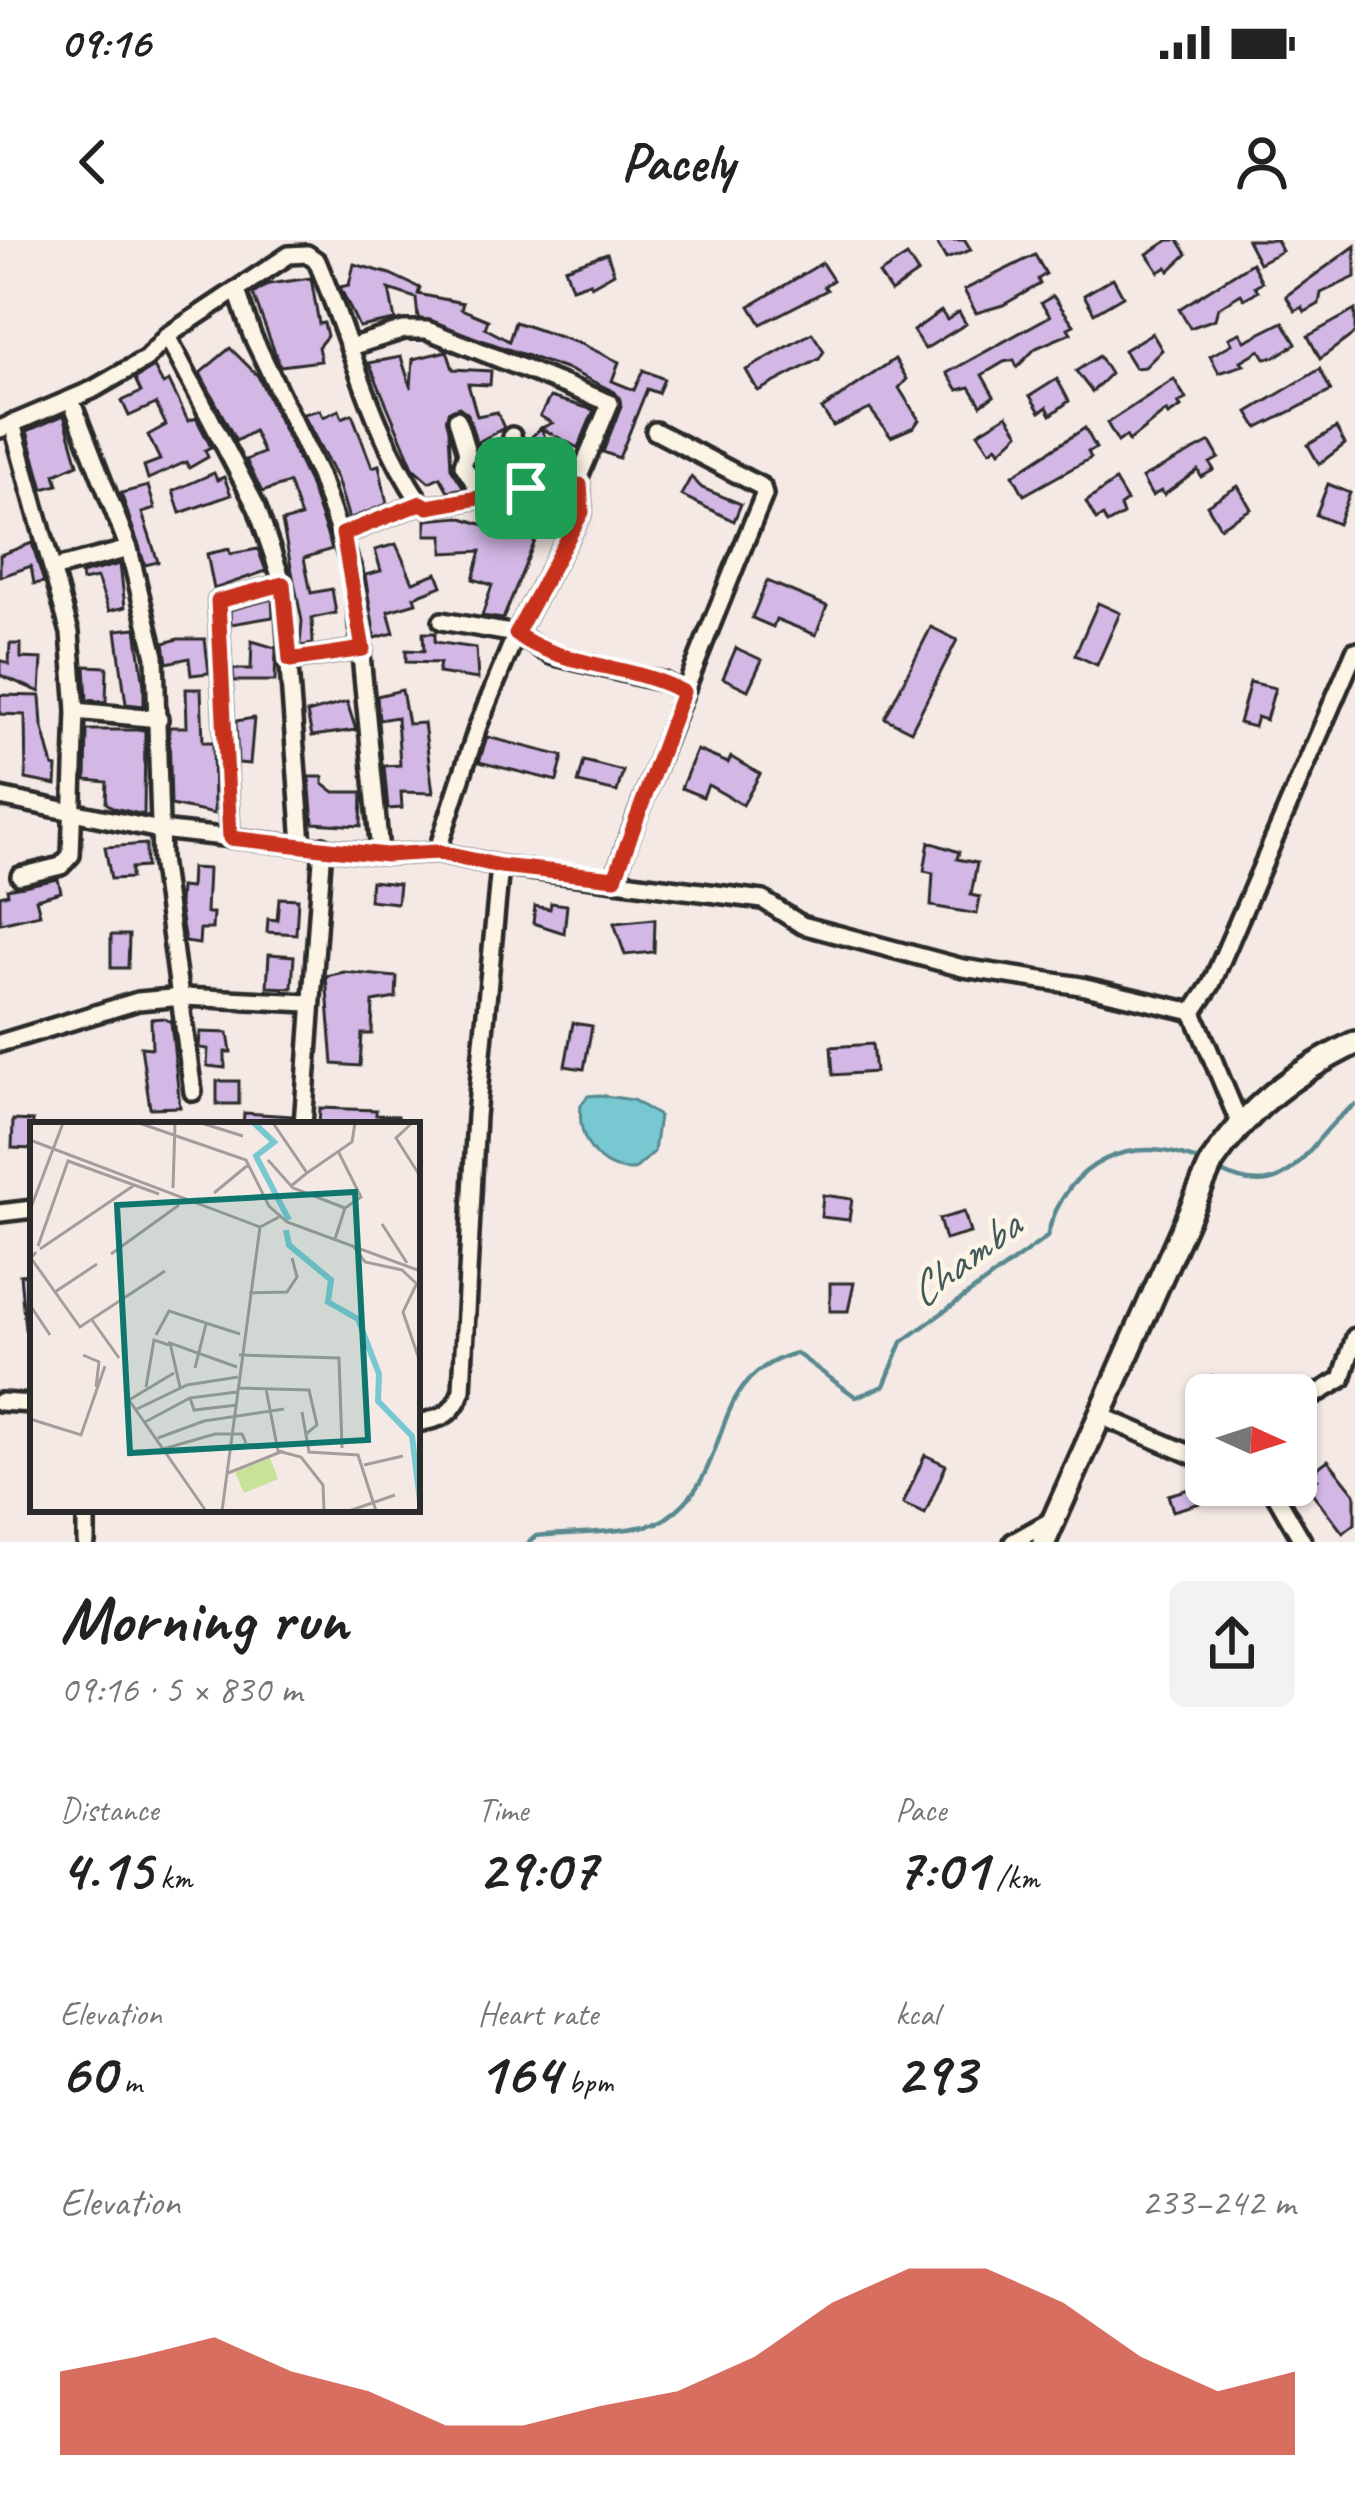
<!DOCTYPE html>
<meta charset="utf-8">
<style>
body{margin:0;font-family:Caveat,sans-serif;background:#f2f2f2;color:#222;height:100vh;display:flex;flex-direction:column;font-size:45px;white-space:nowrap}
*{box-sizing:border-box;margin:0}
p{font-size:39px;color:#767676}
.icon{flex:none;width:66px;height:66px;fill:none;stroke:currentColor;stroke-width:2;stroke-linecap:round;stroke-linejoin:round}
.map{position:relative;height:1302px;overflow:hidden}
.sheet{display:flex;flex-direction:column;background:#fff;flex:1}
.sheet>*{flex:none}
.needle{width:78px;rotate:93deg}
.fabs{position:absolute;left:1185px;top:1134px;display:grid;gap:24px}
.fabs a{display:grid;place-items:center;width:132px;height:132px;border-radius:18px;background:#fff;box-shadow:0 3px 9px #0004;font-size:60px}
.pin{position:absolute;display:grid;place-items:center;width:102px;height:102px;color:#fff;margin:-51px;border-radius:24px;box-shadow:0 6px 18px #0006}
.round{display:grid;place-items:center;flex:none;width:126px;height:126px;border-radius:18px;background:#f2f2f2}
.head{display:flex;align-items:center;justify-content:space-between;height:204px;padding:0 60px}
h1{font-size:66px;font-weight:800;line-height:90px}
.figures{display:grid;grid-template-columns:repeat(3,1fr);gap:18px;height:204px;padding:12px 60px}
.figures div{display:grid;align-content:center}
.figures b{font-size:60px;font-weight:800}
.figures small{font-size:33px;font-weight:400}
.figures p{font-size:33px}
.chart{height:336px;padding:24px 60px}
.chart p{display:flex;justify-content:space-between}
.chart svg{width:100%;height:216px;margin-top:12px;fill:#c8321e;opacity:.7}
.status{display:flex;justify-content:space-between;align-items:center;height:84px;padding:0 60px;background:#fff;direction:ltr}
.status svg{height:33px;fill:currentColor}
header{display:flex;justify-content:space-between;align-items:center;height:156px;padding:0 60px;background:#fff;font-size:54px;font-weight:800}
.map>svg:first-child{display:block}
</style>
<div class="status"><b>09:16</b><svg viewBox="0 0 49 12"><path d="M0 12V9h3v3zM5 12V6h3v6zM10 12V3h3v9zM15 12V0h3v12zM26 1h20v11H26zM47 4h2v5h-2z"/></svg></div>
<header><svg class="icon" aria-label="back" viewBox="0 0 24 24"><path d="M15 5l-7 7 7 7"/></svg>Pacely<svg class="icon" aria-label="person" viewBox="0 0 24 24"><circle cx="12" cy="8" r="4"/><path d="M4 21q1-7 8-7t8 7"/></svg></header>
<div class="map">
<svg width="1355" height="1302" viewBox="0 0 1355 1302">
<rect width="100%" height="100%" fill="#f4e9e5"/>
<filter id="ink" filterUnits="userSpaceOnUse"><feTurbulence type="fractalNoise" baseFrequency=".00833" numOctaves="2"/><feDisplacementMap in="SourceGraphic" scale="24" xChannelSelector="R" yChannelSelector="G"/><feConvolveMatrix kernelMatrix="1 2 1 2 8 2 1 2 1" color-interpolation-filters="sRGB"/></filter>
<g filter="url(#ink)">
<path fill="#78c8d2" stroke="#59898f" stroke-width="3" d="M599,855l34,5 26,16 -5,36 -20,18c-37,2 -57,-32 -53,-65l7,-9z"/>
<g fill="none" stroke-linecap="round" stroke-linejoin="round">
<g stroke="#59898f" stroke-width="4.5">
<path d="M1219,931c77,38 84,-32 136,-66"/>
<path d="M529,1302l7,-6c29,-3 107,-3 129,-17 74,-48 36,-140 131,-166l60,44 28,-11 18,-44 145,-105c18,-76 86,-107 156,-74"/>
</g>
</g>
<g fill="#d3b8e6" stroke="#2b2b2b" stroke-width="3">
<polygon points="935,0 965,0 971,10 946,19"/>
<polygon points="1169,0 1178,0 1187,14 1169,31 1167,27 1159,32 1147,14"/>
<polygon points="1247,0 1276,0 1282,11 1259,23"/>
<polygon points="1355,6 1355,37 1321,53 1319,64 1305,72 1302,67 1295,71 1286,56"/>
<polygon points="607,13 614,33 591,46 590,42 572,48 565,28"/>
<polygon points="1035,15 1046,34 1038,39 1040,44 1003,65 976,73 964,50"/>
<polygon points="907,16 918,33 891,52 879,34"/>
<polygon points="822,23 833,40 824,46 827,50 761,84 750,66"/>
<polygon points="1252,23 1262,42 1255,46 1258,51 1244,59 1241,54 1218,68 1215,79 1190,88 1179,69"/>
<polygon points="354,24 390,34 420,48 418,54 463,63 461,69 488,80 485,88 509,101 515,82 581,104 619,122 612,141 634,150 643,130 664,139 658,153 647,149 619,218 603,212 621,166 615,152 571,131 418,78 416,58 389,49 395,80 359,87 340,47 349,45"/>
<polygon points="311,38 319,84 324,83 327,96 318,107 321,121 280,126 253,54 269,44"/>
<polygon points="1113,38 1123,56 1094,73 1084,55"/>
<polygon points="1053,56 1074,85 1068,88 1071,93 1036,108 1017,127 1014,120 1004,122 982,135 994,156 981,165 970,147 958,150 947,133 1050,76 1041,63"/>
<polygon points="1355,70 1355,93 1320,119 1308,96"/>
<polygon points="941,71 947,80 959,72 966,84 925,109 913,91"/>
<polygon points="1283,82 1296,104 1275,117 1265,118 1260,110 1241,121 1244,125 1219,133 1210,116 1232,104 1229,98 1240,93 1245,101"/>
<polygon points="812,93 824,111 819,119 758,151 746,130"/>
<polygon points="1152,93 1162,110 1145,127 1135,128 1124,110"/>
<polygon points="230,108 258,136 308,240 332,309 304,318 311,353 332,349 336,373 312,378 313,404 300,406 302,381 282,282 301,277 289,243 262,252 246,220 263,213 254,191 236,201 200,133"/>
<polygon points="447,111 453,129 491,131 490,145 468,144 477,176 497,172 504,188 478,202 497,233 487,240 476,223 478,209 468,174 459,167 448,172 451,228 464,248 448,251 440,237 429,242 414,229 369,123 401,117 411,148 413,119"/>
<polygon points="1099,116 1110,134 1092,152 1076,131"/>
<polygon points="895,119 907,139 899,148 919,180 914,187 891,197 870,169 833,186 822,169"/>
<polygon points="154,127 163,144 169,141 188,181 196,178 211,207 205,210 208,217 189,228 186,222 148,239 144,226 160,220 148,195 166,185 156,164 129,176 122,161 141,152 135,139"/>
<polygon points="1320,129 1331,151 1258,188 1248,172"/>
<polygon points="1057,139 1069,161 1051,175 1047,167 1040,172 1030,156"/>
<polygon points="1174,139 1186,159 1178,163 1181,167 1168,175 1166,171 1129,201 1126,196 1118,202 1107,183"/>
<polygon points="550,157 594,170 578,208 541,188 552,183 540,176"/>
<polygon points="320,170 323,177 339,170 342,178 352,174 372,227 379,225 387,264 349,279 337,239 303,174"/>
<polygon points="64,175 78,224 55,234 58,245 43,249 27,191"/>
<polygon points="1007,175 1019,193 1000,211 997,206 990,211 978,193"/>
<polygon points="541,188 559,231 539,235 526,202"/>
<polygon points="1085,188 1096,208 1088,212 1091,218 1024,255 1013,235"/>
<polygon points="1336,188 1345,204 1319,224 1308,205"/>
<polygon points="1210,202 1219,218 1210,223 1214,230 1201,237 1198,230 1164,255 1161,251 1152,256 1142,238"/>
<polygon points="214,233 217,240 224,237 231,255 180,273 173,251"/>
<polygon points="691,237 702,248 741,264 734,281 681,255"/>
<polygon points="1115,241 1127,261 1120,266 1123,275 1107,284 1103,276 1096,280 1086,262"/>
<polygon points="1328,244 1350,253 1338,284 1316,275"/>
<polygon points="148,246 155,269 142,273 158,322 145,325 121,253"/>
<polygon points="1238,246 1251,269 1220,287 1207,265"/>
<polygon points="558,258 558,278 517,278 516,263"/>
<polygon points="459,277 535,301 503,379 482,376 492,345 473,339 481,311 443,313 443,295 426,295 426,280"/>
<polygon points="32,303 44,342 34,344 31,326 0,337 0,315"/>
<polygon points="396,304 413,342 437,333 442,346 414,357 416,363 388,371 394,393 375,398 365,335 381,331 375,310"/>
<polygon points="229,309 230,314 258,309 266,331 214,349 207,314"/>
<polygon points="120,324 125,367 109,371 97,338 82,341 81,334"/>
<polygon points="767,341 827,366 816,395 776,379 773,387 752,378"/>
<polygon points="272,359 273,377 231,384 230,370"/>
<polygon points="1098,363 1120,373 1097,425 1075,415"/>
<polygon points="931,387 957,400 911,491 885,478"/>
<polygon points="136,388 144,446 144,466 126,464 116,390"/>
<polygon points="423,393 435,393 435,402 476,408 478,439 438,433 440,423 406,422 406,410 424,411"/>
<polygon points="178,399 205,399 209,433 191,435 189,418 167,423 164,403"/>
<polygon points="252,401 276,408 275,441 234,441 233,429 251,429"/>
<polygon points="10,404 21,404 21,418 42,419 40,452 0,435 0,420 9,424"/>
<polygon points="736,408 762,420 748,450 723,438"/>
<polygon points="85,426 107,427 106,462 87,460"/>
<polygon points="1250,442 1275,448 1266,480 1257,477 1254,487 1239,483"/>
<polygon points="186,449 201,449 203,502 213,502 214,574 171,565 169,487 187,487"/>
<polygon points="402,450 408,484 424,483 433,553 401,552 402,568 388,569 384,526 400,525 397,477 379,480 377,456"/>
<polygon points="0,455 40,456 42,485 53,526 57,527 56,545 26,539 25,475 0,474"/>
<polygon points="347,462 356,490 312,496 307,473"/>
<polygon points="254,478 250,524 238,523 236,481"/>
<polygon points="87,490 145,490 144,575 114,568 106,563 107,542 86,540"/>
<polygon points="487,497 563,516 557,541 479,522"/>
<polygon points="697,510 728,523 731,517 760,534 743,565 708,545 703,557 681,548"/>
<polygon points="584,521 623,531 617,552 578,543"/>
<polygon points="309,537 323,537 323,544 334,552 362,552 361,586 313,583"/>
<polygon points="929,602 959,612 957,619 977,623 971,655 980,657 977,674 931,666 933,633 924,631"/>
<polygon points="146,604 146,627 131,628 131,638 111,639 105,607"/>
<polygon points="191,628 208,629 206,673 213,673 212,689 200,689 199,704 185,702 179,665 180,647 190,648"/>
<polygon points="58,639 61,652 36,659 40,674 0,683 0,656 8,654 7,649"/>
<polygon points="371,641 399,644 397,663 369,660"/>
<polygon points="279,658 298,659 296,694 267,692 268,679 277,680"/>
<polygon points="551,663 567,665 564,693 533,683 535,666 550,669"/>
<polygon points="655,679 654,712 625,715 614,683"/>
<polygon points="111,695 129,695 128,728 111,728"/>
<polygon points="269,714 294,716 292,748 267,747"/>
<polygon points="344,732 397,737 396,758 373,762 372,794 362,794 360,826 333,824 326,736"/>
<polygon points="163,778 171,782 180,867 150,868 141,807 152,808 151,779"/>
<polygon points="573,783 592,786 584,829 565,826"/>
<polygon points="200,792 228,793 231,812 225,812 225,828 207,826 208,809 199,808"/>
<polygon points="872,804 875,832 833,835 831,807"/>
<rect x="217" y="841" width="22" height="23"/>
<polygon points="320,868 376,870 376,875 398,876 398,885 319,885"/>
<polygon points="244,873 291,876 291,885 243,885"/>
<polygon points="13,880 33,881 32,909 12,908"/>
<polygon points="823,955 852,959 849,980 821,977"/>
<polygon points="964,972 970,993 945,1000 939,979"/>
<polygon points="33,1034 33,1089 25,1089 20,1035"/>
<polygon points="830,1043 854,1043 848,1071 830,1071"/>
<polygon points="1211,1136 1261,1152 1261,1155 1205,1155"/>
<polygon points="925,1215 946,1225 925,1274 903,1264"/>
<polygon points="1328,1220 1355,1254 1355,1284 1343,1293 1307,1246 1317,1239 1307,1236"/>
<polygon points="1199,1246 1204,1262 1173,1271 1168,1255"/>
</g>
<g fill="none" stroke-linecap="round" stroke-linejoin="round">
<g stroke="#2b2b2b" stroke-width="24">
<g id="minor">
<polyline points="237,51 252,95 319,235 353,332 380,612"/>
<polyline points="167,96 257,268 283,344 302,604"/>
<polyline points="353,106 404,90 427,90 610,163 573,251"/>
<polyline points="71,160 129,309 155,416 161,619 193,852"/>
<polyline points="457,179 467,212 463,225 484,258"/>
<polyline points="12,183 70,393 76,471 71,615 61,626 20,636"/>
<path d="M0,189l92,-39 54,-31 21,-23 122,-81 18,-1 10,7c34,80 54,170 104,242"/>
<polyline points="512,196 527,248"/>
<polyline points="343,294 421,263 428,267 571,241 573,251 580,245 582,272 516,394 478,486 437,612"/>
<polyline points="56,328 129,309"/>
<polyline points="442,381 516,394 551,415 664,442 683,452"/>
<polyline points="290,420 363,409"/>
<polyline points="76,471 159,479"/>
<polyline points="0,557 160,590 386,615 437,612 500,626 763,660 802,685 963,728 1081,746 1193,772"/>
<polyline points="230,598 218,361 283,344"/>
<path d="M615,638c46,-130 97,-256 149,-383l-2,-8 -107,-56"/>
<polyline points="1193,772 1211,745 1355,411"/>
<polyline points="1193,772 1239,882"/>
<polyline points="0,803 138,761 183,757 309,763"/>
<polyline points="303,885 323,606"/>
<polyline points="0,973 33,969"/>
<polyline points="0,1162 33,1164"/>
<polyline points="1296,1166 1342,1139 1355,1097"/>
<polyline points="1101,1176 1206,1221"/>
<path d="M417,1183c24,-4 37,-8 45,-33l14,-274 24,-250"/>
<polyline points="1270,1245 1303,1302"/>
<polyline points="86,1302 86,1269"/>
<polyline points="1013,1302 1052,1280"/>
</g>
</g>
<g stroke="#2b2b2b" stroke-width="30">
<path id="secondary" d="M1044,1302l168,-380c39,-57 82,-89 143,-119"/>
</g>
<use href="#minor" stroke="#fcf5e5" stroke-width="15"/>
<use href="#secondary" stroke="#fcf5e5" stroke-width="21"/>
</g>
</g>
<g fill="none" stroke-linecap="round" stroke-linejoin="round" filter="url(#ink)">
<g stroke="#fff" stroke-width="24">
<path id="route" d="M572,241l1,10 7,-6 2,27 -66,122c51,35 114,29 167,58l-68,186 -115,-12 -63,-14 -51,3 -156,-17 -12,-237 65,-17 7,76 73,-11 -20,-115 78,-31 7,4z"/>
</g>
<use href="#route" stroke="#c8321e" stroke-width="15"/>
</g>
<g text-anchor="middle" stroke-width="9" stroke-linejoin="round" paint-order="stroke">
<g font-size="45" font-style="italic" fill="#425a5d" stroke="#fcf5e5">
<text transform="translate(963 1018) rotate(-37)" y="16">Chamba</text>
</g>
</g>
<g transform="translate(30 882)">
<rect width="390" height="390" fill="#f4e9e5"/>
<path d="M240,336l8,21 -34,14 -9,-21z" fill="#c8e299"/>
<path fill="none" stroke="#78c8d2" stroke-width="6" d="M224,1l20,19 -18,14 33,64M256,108l3,15 42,35 -3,22 30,17 21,55 -1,27 34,35 8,65"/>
<path fill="none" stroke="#a49d9b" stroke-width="3" d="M109,1l107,37 23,46 18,16 133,49M171,1l42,13M243,1l34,50 -16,13M382,1l-16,15 24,38M0,18l230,87 19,-10M308,29l23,46 -16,11M238,38l25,28 52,20 -10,31M277,51l45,-31 3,-19M143,66l2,-65M184,71l34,-28M0,88l33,-87M352,102l25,39M8,124l30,-85 91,33M324,125l11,15 37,8 17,16M10,127l93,-63M6,130l-5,6 24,34M81,132l68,-49M67,142l-42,28 25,35 85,-56M386,163l-13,27 17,50M219,171l38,-1 10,-15 -5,-19M0,183l20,30M62,198l27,38M126,213l13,-24 71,23M53,233l16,7 -3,25M209,233l100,3 3,90M165,246l11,-44M144,251l-45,27 77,111M116,265l8,-47 15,5M150,265l-10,-44 67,24M208,266l71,2 8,35 -11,9M236,267l12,62 23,6 22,28 1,26M160,276l4,12 43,-5M107,287l50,-24 51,-8M272,290l7,40 49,3 18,56M0,297l51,16 24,-69M115,300l45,-24 47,-6M128,316l46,-17 80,-12M133,327l52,-15h27l4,9M334,343l39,-9M198,351l55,-22M192,389l38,-284M319,389l46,-16"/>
<path fill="#0f766e" fill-opacity="0.15" stroke="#0f766e" stroke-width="6" d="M325,70l13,248 -238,13 -13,-248z"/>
<rect width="390" height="390" fill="none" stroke="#2b2b2b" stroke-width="6"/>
</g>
</svg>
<div class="fabs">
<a><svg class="needle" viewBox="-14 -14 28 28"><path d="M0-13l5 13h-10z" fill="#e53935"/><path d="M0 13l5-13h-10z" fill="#767676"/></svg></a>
</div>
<div class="pin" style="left:526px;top:248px;background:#1e9e55"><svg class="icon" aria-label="arrive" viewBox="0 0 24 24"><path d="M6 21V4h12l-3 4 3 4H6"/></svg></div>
</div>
<section class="sheet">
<div class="head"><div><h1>Morning run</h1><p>09:16 · 5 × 830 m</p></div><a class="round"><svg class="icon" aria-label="share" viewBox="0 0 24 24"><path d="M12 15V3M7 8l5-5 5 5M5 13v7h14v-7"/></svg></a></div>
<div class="figures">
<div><p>Distance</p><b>4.15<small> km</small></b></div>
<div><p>Time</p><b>29:07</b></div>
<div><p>Pace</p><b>7:01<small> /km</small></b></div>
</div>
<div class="figures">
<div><p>Elevation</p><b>60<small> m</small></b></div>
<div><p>Heart rate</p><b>164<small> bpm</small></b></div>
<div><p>kcal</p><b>293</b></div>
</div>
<div class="chart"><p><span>Elevation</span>233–242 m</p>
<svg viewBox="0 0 160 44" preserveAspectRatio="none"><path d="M0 44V27L10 24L20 20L30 27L40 31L50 38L60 38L70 34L80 31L90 24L100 13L110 6L120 6L130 13L140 24L150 31L160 27V44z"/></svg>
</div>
</section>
